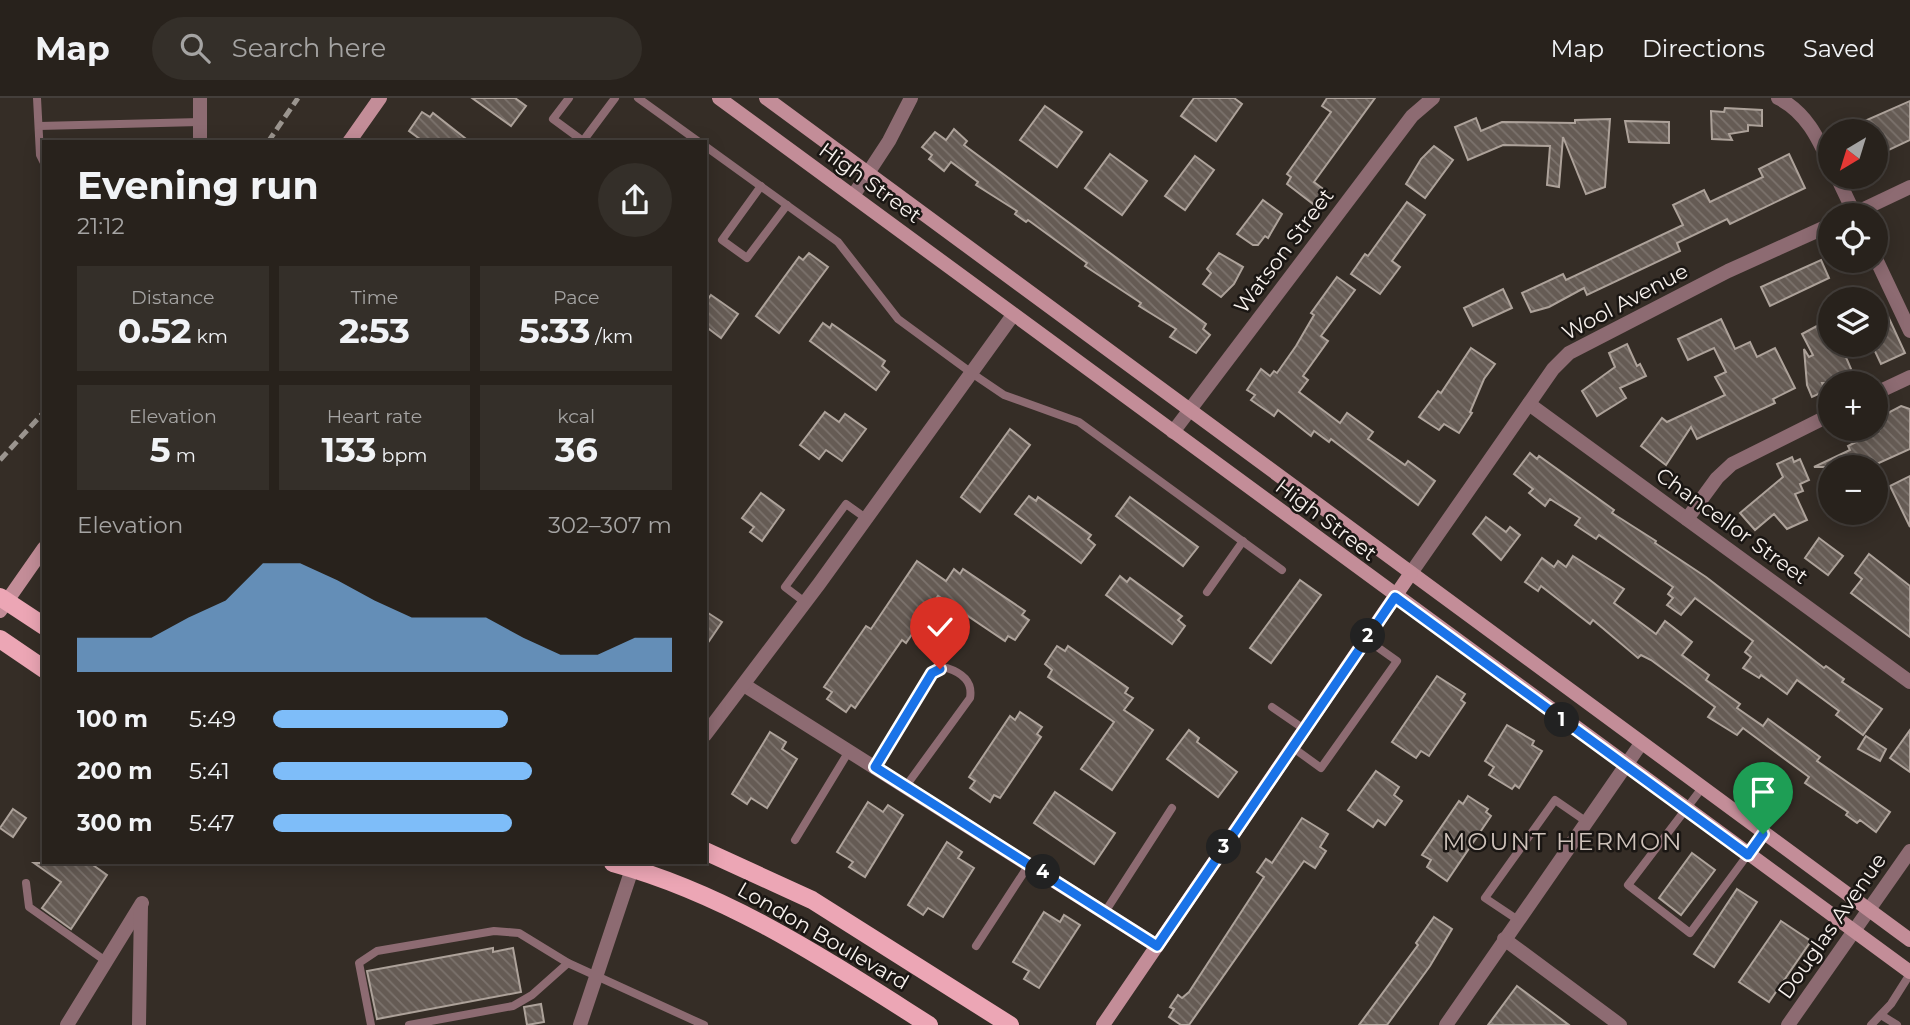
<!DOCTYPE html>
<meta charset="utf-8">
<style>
body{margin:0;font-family:Montserrat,sans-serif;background:#342f29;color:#f1f3f6;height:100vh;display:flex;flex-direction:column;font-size:26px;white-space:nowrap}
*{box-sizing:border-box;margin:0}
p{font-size:23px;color:#a5a4a3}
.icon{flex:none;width:38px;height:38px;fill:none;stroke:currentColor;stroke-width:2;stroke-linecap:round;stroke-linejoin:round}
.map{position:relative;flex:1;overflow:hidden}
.panel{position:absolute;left:42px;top:42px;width:665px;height:724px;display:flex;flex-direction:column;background:#28221c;border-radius:0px;box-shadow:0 4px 18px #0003,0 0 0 2px #443f3b}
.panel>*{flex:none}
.needle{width:46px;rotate:218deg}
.buttons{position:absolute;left:1818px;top:21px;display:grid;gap:14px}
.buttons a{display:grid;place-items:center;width:70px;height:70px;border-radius:50%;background:#28221c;box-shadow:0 4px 18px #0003,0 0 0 2px #443f3b;font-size:35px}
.pin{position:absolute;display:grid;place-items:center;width:60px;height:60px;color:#fff;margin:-72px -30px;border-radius:50% 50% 50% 0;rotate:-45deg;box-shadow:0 0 7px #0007}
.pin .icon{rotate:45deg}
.km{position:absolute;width:35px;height:35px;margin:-18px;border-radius:50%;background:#222;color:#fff;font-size:19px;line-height:35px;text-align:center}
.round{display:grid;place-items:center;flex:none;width:74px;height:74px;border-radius:37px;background:#342f29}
.headline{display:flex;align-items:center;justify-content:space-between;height:119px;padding:0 35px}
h1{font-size:38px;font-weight:700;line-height:52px}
.metrics{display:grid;grid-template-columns:repeat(3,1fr);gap:10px;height:119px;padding:7px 35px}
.metrics div{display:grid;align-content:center;border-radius:0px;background:#342f29;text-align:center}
.metrics b{font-size:35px;font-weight:700}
.metrics small{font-size:19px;font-weight:400}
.metrics p{font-size:19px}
.chart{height:196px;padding:14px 35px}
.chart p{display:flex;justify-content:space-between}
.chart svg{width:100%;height:126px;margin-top:7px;fill:#7ebdf9;opacity:.7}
ul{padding:0 35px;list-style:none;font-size:23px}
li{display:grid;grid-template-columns:112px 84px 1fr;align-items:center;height:52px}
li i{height:18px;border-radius:9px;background:#7ebdf9}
header{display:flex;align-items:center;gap:42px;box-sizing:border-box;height:98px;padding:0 35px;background:#28221c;border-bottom:2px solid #443f3b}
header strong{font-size:33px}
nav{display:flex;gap:38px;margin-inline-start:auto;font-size:24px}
.search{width:490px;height:63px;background:#342f29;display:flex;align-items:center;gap:18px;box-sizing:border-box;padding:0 24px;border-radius:38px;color:#a5a4a3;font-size:26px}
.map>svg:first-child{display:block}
</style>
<header>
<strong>Map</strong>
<div class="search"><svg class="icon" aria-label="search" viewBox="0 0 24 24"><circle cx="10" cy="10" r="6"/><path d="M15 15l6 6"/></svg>Search here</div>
<nav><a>Map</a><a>Directions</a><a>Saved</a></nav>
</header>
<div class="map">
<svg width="1910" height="927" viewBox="0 0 1910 927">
<defs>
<pattern id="building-back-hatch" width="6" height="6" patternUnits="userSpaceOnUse" patternTransform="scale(1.75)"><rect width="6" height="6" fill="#655b54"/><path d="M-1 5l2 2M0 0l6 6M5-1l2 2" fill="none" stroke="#7c736d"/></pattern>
</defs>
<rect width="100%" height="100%" fill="#352d26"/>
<g fill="url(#building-back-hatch)" stroke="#ada29a" stroke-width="2">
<polygon points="472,0 515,0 526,8 511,28"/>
<polygon points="1194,0 1234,0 1242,6 1216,43 1181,18"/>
<polygon points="1327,0 1375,0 1314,84 1327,94 1317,109 1287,86 1291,79 1287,76 1331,14 1322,8"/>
<polygon points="1910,3 1910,42 1876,58 1876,33 1842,33"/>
<polygon points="1045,8 1082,34 1057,69 1020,42"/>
<polygon points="1725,10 1762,12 1762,28 1748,27 1748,33 1729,36 1732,42 1712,41 1711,13 1724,14"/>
<polygon points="422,14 430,19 433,15 470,44 424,44 409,33"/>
<polygon points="1476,20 1481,33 1502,24 1575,25 1575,22 1610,21 1605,89 1586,96 1563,39 1559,89 1547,87 1550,48 1503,47 1468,62 1455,29"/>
<polygon points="1625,23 1669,24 1669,45 1629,44"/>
<polygon points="954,31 967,43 964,47 1206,226 1203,231 1210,237 1196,255 1170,239 1176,231 1139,208 1141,205 1085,168 1087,165 1028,122 1026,124 1015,116 1017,113 976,87 978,84 951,64 944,73 929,61 932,57 922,49 935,34 946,42"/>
<polygon points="1434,48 1453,62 1425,100 1406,86 1421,61"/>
<polygon points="1110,56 1147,83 1122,117 1085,90"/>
<polygon points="1789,56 1805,90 1730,126 1727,121 1677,145 1680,153 1587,197 1584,190 1549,209 1531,214 1522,195 1563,176 1566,182 1683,127 1673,107 1704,92 1710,104 1763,79 1759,71"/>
<polygon points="1195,58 1214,72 1185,112 1165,98"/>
<polygon points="1263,102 1282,116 1268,140 1265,138 1258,147 1253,147 1237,136"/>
<polygon points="1407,104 1425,117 1392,163 1400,169 1380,196 1351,176 1365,156 1368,158"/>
<polygon points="809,155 828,169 779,235 756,218 799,159 803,162"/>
<polygon points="1219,155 1243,169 1234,186 1221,199 1203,186 1211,175 1207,171"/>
<polygon points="1821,162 1829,180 1770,208 1761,189"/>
<polygon points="1337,179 1355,192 1321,238 1328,243 1303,278 1308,282 1299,294 1340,325 1347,315 1373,334 1368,341 1405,367 1408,363 1435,383 1418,407 1331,341 1329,344 1314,333 1311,338 1278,312 1274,318 1251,302 1255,297 1247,292 1261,271 1270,278 1274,273 1277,275 1296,248 1314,217 1311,215"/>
<polygon points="1503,191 1512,210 1473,228 1464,210"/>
<polygon points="711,197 738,216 721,240 705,228 705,205"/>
<polygon points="1887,216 1905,255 1881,266 1872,247 1876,247 1876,222"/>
<polygon points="1721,221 1735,251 1750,244 1757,259 1775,250 1795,290 1773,301 1775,305 1697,341 1691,329 1666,367 1641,348 1662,320 1667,324 1725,297 1715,279 1726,274 1714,250 1688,262 1678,241"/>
<polygon points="1830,221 1830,247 1868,247 1845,257 1857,285 1822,285 1825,293 1812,299 1807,287 1804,251 1809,259 1813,257 1802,236"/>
<polygon points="823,225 830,230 832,226 885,263 882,268 889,274 876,292 810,243"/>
<polygon points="1627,246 1637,268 1640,266 1646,278 1620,290 1626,300 1597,318 1582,293 1615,269 1609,255"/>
<polygon points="1471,250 1495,266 1484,281 1470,314 1472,315 1459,335 1444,326 1439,332 1419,319 1438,293 1441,295"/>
<polygon points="1901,308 1910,311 1910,351 1870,369 1814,369 1850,352 1848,348 1880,332 1886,316"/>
<polygon points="825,314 839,324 845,316 866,331 842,363 826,352 819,361 800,347"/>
<polygon points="1010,331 1030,347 980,414 961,399"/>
<polygon points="1530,355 1537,361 1539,358 1614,412 1612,415 1656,443 1655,445 1706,479 1824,570 1826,568 1844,581 1842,584 1882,611 1863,637 1836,617 1839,613 1797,582 1787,596 1761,577 1759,580 1743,570 1751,559 1745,554 1753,543 1695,500 1681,517 1667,507 1673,500 1668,496 1673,489 1599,437 1596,441 1575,427 1580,420 1550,401 1545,408 1529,395 1533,391 1514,376"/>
<polygon points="1792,359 1794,364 1800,361 1809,382 1800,386 1803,393 1795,396 1807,422 1787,431 1774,416 1755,432 1740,415 1783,379 1777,366"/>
<polygon points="1910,378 1910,429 1890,388"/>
<polygon points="761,395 784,412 762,443 750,434 754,429 742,420"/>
<polygon points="1029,398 1036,403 1038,399 1091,437 1088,441 1095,447 1081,465 1015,416"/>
<polygon points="1130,399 1198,449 1183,468 1116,418"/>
<polygon points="1486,419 1506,434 1510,429 1520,437 1501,462 1473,436"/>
<polygon points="1819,440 1843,458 1828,477 1805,460"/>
<polygon points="1869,456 1910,488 1910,539 1851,495 1862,481 1855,475"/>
<polygon points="1573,458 1624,491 1614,505 1629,516 1656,536 1665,523 1692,544 1682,557 1709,577 1706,582 1740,606 1737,610 1763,628 1768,621 1820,659 1817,663 1890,714 1876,734 1860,722 1857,725 1846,717 1848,714 1805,685 1809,679 1743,630 1737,637 1708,619 1715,609 1651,562 1641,557 1638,560 1593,522 1590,526 1541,488 1538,493 1525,484 1542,460 1554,469 1558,463 1566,469"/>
<polygon points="917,463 946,483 954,471 960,476 963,471 1025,513 1022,517 1029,522 1015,542 1008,538 1005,543 938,498 906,545 902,542 855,610 851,607 846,614 827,601 832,594 824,589 866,528 871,531"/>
<polygon points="1120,478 1127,484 1130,480 1182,518 1178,522 1185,528 1172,546 1106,497"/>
<polygon points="1300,482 1321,497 1271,565 1250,550"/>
<polygon points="705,513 722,524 705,549"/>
<polygon points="1057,548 1065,553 1068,548 1128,590 1125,595 1133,600 1124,612 1153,632 1112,692 1081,671 1114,624 1048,579 1052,572 1045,566"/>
<polygon points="1437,578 1465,596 1461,602 1465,605 1429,658 1421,653 1416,660 1392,644"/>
<polygon points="1020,614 1042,629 1037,636 1041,639 1000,700 994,697 990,704 970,690 975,683 969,679 1010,618 1015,622"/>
<polygon points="1507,627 1534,643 1532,647 1542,653 1519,690 1515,687 1512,691 1489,677 1494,669 1485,663"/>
<polygon points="1189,632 1199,640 1197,644 1237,674 1218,699 1167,661"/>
<polygon points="1910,632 1910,674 1890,660"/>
<polygon points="770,634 786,644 782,651 797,661 767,710 751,700 747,706 732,696"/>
<polygon points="1866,638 1886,651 1880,663 1858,651"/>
<polygon points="1376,673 1399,689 1394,697 1402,703 1385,727 1378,722 1373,729 1348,712"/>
<polygon points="1055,694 1115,735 1094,766 1034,725"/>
<polygon points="1468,698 1488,711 1486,714 1491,718 1447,783 1427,769 1431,762 1422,757 1459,703 1463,706"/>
<polygon points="868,704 883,714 888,707 903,717 865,779 849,769 853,764 837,754"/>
<polygon points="13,711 26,720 13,739 0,730"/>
<polygon points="1302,720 1328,736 1320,749 1326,753 1315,770 1304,763 1189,927 1181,927 1169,919 1174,911 1170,909 1178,897 1182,900 1189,894 1264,779 1257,774 1266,761 1272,765"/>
<polygon points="947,744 962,754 958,760 974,770 943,819 928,810 923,817 908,807"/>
<polygon points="1692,755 1715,772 1681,817 1659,800"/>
<polygon points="34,765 90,765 107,777 71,831 42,810 61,784"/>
<polygon points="1737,791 1757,804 1714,869 1694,856"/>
<polygon points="1044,814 1060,824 1064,817 1080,827 1039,890 1024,881 1029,873 1013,864"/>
<polygon points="1434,819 1452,831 1430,868 1387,927 1359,927 1418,847 1416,845"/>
<polygon points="1781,823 1811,843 1769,904 1739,884"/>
<polygon points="493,850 493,854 513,850 521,894 377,921 367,873"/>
<polygon points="1517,888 1569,927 1488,927"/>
<polygon points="541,906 544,924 527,927 524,909"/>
</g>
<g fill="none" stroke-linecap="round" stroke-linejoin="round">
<g stroke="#8d6b72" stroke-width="8">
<polyline points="37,0 40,57 44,65"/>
<polyline points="569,0 553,21 583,43 615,0"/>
<polyline points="638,0 699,44"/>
<polyline points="39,28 200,24"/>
<polyline points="705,48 838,144 898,221 973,276 1004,297 1079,324 1282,472"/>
<polyline points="761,88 722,142 747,160 787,107"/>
<polyline points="1207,494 1243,443"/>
<polyline points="806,505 785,489 846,406 867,421"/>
<polyline points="1272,609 1304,631"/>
<polyline points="1292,649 1321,670 1397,563 1366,541"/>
<path d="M875,669l57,-94 15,-5c15,5 26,13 23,30l-64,88"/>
<polyline points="1702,690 1628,787 1690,835 1763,736"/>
<polyline points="795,742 849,653"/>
<polyline points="26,785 29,809 107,864"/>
<polyline points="1105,814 1172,710"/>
<polyline points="1518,822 1485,800 1555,702 1587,724"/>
<polyline points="976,848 1030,765"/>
<polyline points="1881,917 1897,927"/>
<polyline points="371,927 359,865 377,853 494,833 519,835 568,865 704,927"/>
<polyline points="409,927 513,908 532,897 568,865"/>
<polyline points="1871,927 1891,906 1910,876"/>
</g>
<g stroke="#8d6b72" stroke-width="14">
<polyline points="200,0 200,44"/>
<path d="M1778,0c28,14 40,40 52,66"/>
<polyline points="1837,79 1855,117"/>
<polyline points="853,98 889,43 911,0"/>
<polyline points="1851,117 1910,89"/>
<polyline points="1876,161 1910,233"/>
<polyline points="1876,295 1910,279"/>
<polyline points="1529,306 1910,584"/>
<polyline points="1173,334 1412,18 1433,0"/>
<polyline points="1687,421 1717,380 1732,366 1830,317"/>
<polyline points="1411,475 1553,271 1569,255 1728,173 1830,127"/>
<polyline points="744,587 1157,848"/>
<polyline points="705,637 819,486 1013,217"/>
<polyline points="1504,841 1620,927"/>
<polyline points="67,927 142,805"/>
<polyline points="139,927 141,808"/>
<polyline points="580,927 634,765"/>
<polyline points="1446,927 1640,647"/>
<polyline points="1788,927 1910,753"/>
</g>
<g stroke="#c38d98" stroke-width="14">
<polyline points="719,0 1910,874"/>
<polyline points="766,0 1910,842"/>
<polyline points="349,44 380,0"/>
<polyline points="0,513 44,450"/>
<polyline points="1103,927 1411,475"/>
</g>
<g stroke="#eca6b5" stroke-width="18">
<polyline points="0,541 44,571"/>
<polyline points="705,753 812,802 1010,927"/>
<path d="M613,765c117,32 215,98 316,162"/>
</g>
<g stroke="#9b958f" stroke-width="5" stroke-dasharray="10 5" stroke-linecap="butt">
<polyline points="268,44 298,0"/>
<polyline points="0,362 44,314"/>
</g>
<polyline stroke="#eca6b5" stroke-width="18" points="0,499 44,528"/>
</g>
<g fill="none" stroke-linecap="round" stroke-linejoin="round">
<g stroke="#fff" stroke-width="14">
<polyline id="route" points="940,571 932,575 875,669 1157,848 1395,499 1748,757 1763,736"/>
</g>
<use href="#route" stroke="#1a73e8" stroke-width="9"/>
</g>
<g text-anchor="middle" stroke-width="5" stroke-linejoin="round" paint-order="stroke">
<g font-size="21" fill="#f7f1ed" stroke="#1a1613">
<text transform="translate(870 85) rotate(36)" y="7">High Street</text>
<text transform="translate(1284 153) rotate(-53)" y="7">Watson Street</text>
<text transform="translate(1625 204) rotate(-28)" y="7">Wool Avenue</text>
<text transform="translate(1326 422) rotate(37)" y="7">High Street</text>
<text transform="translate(1732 428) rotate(36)" y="7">Chancellor Street</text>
<text transform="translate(1832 828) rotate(-55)" y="7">Douglas Avenue</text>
<text transform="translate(823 838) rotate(30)" y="7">London Boulevard</text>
</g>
<g font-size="24" letter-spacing="2" fill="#cec2ba" stroke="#1a1613">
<text x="1563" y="752">MOUNT HERMON</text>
</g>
</g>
</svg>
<div class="buttons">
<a><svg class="needle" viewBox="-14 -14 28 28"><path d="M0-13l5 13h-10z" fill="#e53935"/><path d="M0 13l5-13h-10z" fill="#a5a4a3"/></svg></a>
<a><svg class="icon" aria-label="locate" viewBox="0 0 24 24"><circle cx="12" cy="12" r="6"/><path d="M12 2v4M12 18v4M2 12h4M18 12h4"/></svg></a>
<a><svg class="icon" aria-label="layers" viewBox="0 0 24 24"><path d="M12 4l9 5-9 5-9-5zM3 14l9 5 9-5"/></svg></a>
<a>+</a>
<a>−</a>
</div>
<div class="pin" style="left:1763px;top:736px;background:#1e9e55"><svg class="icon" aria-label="arrive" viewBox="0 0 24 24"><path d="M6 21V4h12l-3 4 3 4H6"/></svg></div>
<div class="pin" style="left:940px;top:571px;background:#d93025"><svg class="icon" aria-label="check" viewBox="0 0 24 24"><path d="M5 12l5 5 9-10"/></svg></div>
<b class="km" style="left:1562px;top:622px">1</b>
<b class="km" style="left:1368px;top:538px">2</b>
<b class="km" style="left:1224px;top:749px">3</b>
<b class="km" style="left:1043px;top:774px">4</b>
<section class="panel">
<div class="headline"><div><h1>Evening run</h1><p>21:12</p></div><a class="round"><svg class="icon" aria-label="share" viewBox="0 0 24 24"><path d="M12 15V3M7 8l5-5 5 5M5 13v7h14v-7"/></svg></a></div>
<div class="metrics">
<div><p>Distance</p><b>0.52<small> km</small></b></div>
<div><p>Time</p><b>2:53</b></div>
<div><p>Pace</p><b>5:33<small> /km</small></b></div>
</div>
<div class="metrics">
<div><p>Elevation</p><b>5<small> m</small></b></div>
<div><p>Heart rate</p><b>133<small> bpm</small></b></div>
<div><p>kcal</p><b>36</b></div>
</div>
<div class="chart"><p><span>Elevation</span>302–307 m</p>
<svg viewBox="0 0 160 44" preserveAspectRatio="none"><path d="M0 44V32L10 32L20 32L30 25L40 19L50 6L60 6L70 12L80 19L90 25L100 25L110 25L120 32L130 38L140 38L150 32L160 32V44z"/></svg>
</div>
<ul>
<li><b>100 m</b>5:49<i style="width:59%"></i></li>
<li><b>200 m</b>5:41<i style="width:65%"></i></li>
<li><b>300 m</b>5:47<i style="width:60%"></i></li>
</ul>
</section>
</div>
